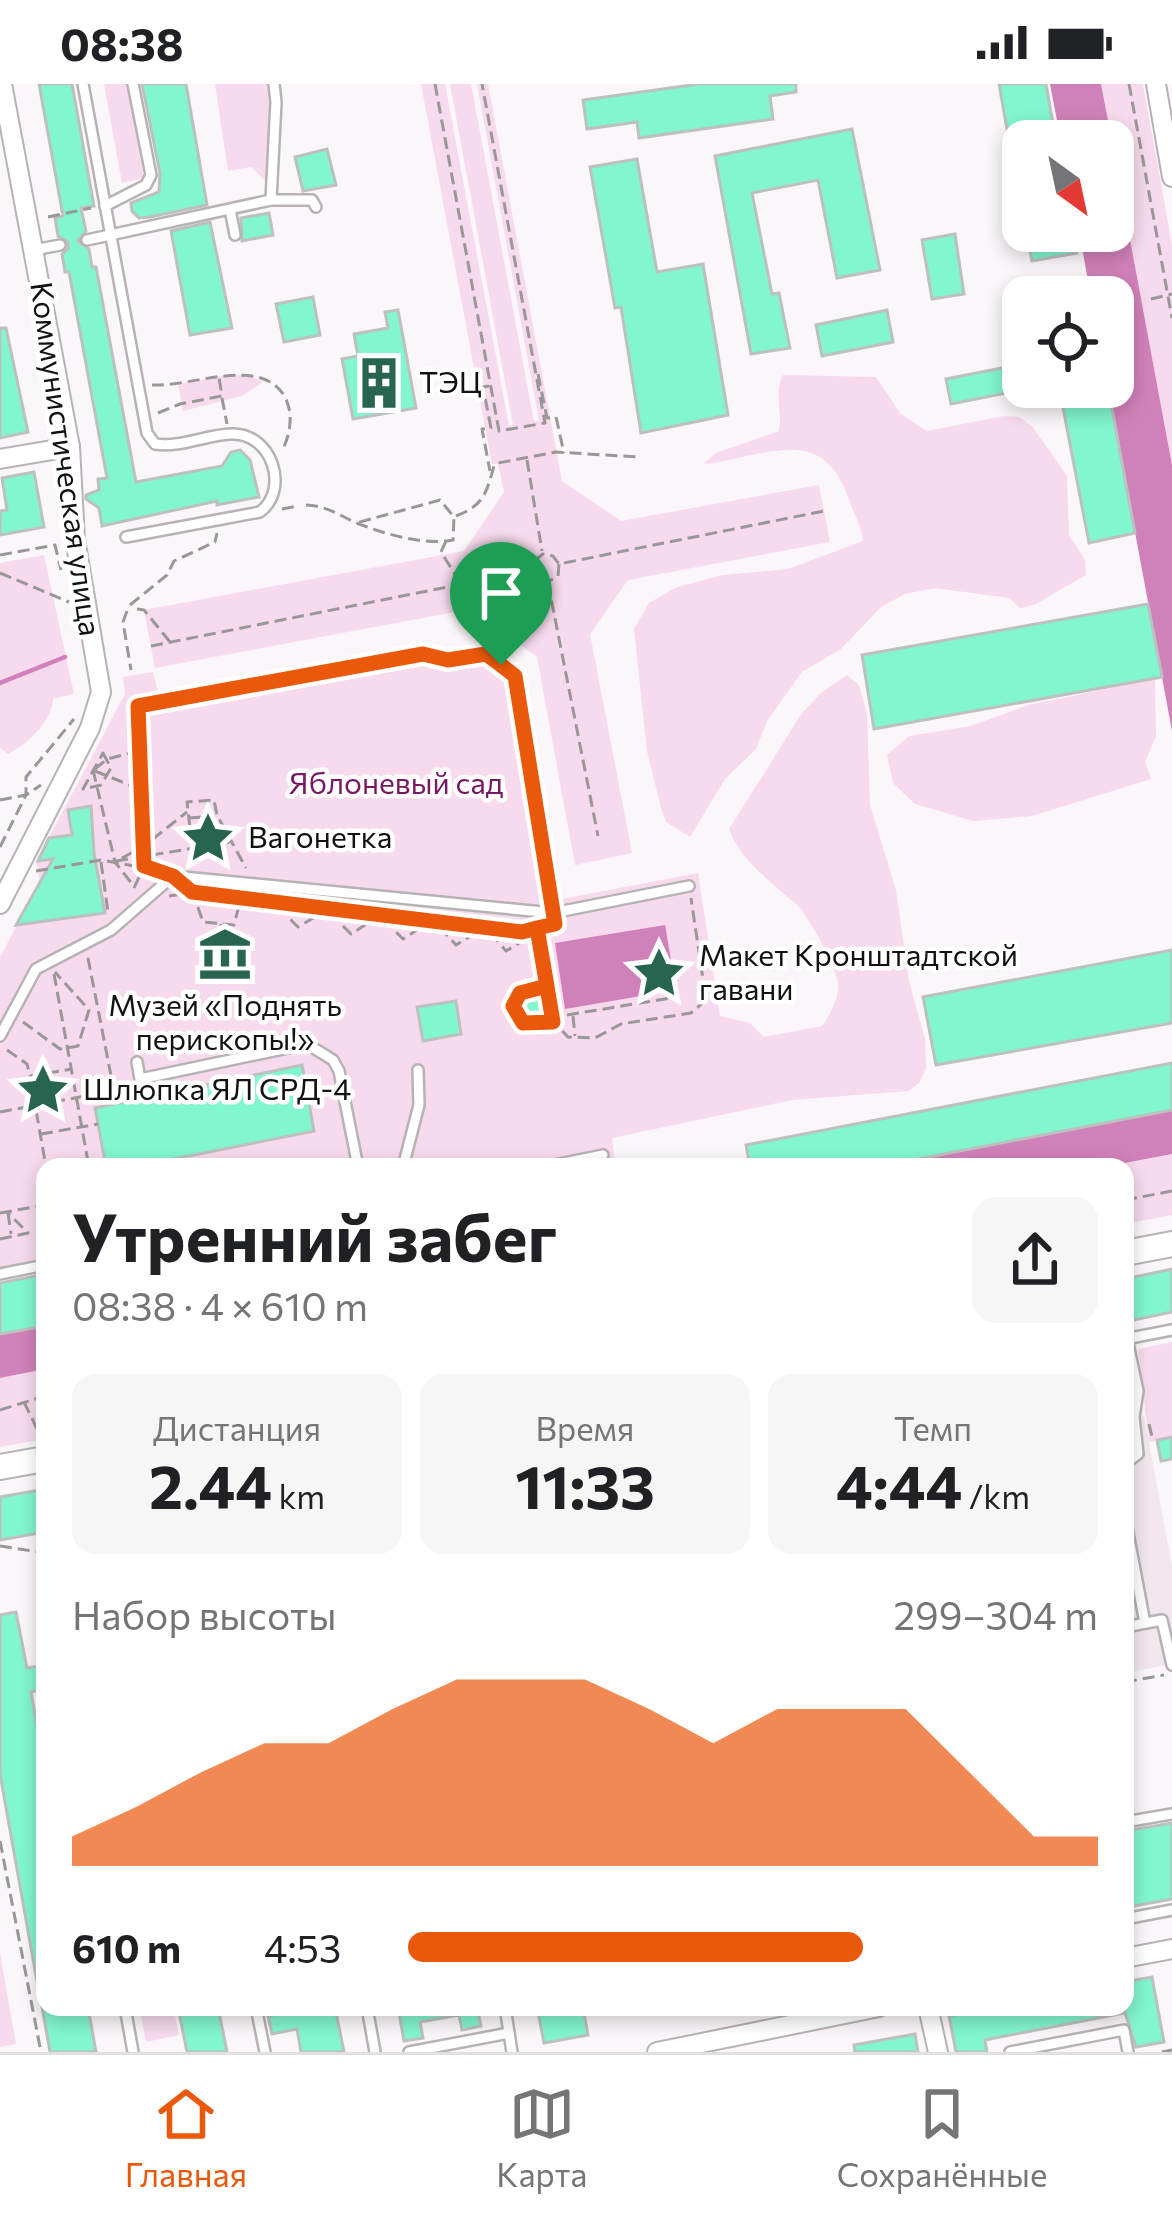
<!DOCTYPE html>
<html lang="ru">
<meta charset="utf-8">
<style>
body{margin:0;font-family:Commissioner,sans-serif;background:#f6f6f6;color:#202124;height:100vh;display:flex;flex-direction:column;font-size:45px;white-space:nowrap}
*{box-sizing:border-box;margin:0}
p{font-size:39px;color:#757577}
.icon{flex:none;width:66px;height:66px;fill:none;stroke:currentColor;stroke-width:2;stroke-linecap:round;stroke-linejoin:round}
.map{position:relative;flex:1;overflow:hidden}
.panel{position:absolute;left:36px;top:1074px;width:1098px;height:858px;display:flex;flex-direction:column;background:#fff;border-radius:24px;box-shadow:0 6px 18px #0003}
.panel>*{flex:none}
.needle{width:78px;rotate:147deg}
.controls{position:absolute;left:1002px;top:36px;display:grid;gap:24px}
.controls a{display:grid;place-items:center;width:132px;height:132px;border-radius:24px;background:#fff;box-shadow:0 6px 18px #0003;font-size:60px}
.pin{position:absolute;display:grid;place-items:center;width:102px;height:102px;color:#fff;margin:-123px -51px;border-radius:50% 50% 50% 0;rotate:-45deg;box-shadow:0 0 12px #0007}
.pin .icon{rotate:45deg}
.round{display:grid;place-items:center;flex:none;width:126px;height:126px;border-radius:24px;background:#f6f6f6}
.overview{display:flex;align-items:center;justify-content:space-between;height:204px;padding:0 36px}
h1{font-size:66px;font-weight:700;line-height:90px}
.stats{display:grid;grid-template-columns:repeat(3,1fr);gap:18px;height:204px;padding:12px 36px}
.stats div{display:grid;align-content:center;border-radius:24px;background:#f6f6f6;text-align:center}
.stats b{font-size:60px;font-weight:700}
.stats small{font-size:33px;font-weight:400}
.stats p{font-size:33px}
.chart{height:336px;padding:24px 36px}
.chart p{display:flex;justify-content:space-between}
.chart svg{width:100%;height:216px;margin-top:12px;fill:#ea580c;opacity:.7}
ul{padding:0 36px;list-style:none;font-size:39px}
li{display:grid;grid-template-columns:192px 144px 1fr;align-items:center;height:90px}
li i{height:30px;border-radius:15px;background:#ea580c}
.status{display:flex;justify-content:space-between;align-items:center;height:84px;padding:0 60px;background:#fff;direction:ltr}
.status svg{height:33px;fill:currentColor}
.dock{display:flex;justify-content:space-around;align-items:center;height:168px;border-top:3px solid #e0e0e0;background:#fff;font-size:33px;color:#757577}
.dock a{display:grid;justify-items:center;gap:6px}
.dock .current{color:#ea580c}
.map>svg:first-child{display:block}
</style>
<div class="status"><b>08:38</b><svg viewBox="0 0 49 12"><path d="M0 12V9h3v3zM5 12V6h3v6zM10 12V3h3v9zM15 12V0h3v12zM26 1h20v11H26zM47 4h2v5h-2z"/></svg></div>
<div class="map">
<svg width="1172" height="1968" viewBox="0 0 1172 1968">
<rect width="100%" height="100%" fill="#fbf6f9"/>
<polygon fill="#f2e7ee" points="1144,1332 1172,1482 1172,1580 1125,1589 1125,1335"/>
<g fill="#f7daed">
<polygon points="104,0 127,0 144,94 122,99"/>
<polygon points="215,0 268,0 272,23 267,98 251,83 228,87"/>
<polygon points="421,0 445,0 509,342 513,341 450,0 471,0 534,338 539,336 477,0 488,0 562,397 621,437 819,401 830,458 628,496 590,550 632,769 575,781 537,573 471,525 155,584 144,526 464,467 504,408 498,380 492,380"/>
<polygon points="1101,0 1143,0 1172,161 1172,381"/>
<polygon points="229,291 248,291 263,298 242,312 183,327 178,300"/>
<path d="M783,291l93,2 25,37 26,17 77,-15 15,1 13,9 35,50 2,59 16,25 1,15 -52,30 -14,3 -11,-10 -74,-10 -30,6 -24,13 -40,42 -39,23 -35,49 -11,28 -31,30 -35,58 -24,-15 -5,-14 -14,-57 -13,-122 15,-26 28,-16 46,-12 65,-6 75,-28c-1,-16 -10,-28 -15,-44 -26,-77 -88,-38 -145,-33l13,-11 63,-22c4,-21 -6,-37 4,-56z"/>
<path d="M44,471l30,139 -21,5c-1,22 -25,45 -45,55l-8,-6v-185z"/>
<path d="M420,559l29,9 41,-8 32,23 40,232 136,-26 22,143 30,7 14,14 58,-11c8,-11 18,-30 16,-44 -3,-16 -28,-64 -40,-76 -25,-23 -56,-43 -69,-77l73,-116 20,-21 25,-17 12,10 8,29 3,91 26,85 13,91 16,58 1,29 -6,14 -11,9 -117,9 -180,38 3,23 -30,6h-540v102l-45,9v-321l40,-75 -4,-20 89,-168 -2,-17 30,-5 5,20z"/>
<polygon points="1155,595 1156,652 1145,678 1151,695 1032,732 973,737 915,720 893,699 887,671 909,652 971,642 1028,621"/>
<polygon points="1172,1070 1172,1131 1125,1140 1125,1083 1104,1083"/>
<polygon points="1172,1258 1172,1353 1149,1358 1138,1265"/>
<polygon points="45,1285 45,1355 0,1363 0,1294"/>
<polygon points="0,1869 16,1960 0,1963"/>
<polygon points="174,1926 179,1951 146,1958 141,1932"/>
</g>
<g fill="#d181b9">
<polygon points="1050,0 1101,0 1112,57 1061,57"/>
<polygon points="1113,64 1172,381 1172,647 1108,303 1113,303 1113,213 1091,213 1079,147 1113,147"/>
<polygon points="665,841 676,906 565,925 555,859"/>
<polygon points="1172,1026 1172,1070 1104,1083 877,1083"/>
<polygon points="45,1242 45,1285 0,1294 0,1250"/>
</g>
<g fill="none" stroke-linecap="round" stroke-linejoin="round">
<polyline stroke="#d181b9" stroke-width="4.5" points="0,599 65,573"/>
</g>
<g fill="#82f6ce" stroke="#bcc1bf" stroke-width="3">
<polygon points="39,0 72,0 94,122 81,124 86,147 78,157 89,165 92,183 96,183 136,398 222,382 231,368 240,366 250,376 259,413 217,421 217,417 102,442 99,424 86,415 86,411 99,406 98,395 107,394 69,188 65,188 62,170 68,165 68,158 58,152 55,134 63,132"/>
<polygon points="142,0 186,0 207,121 150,133 139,134 132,127 131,119 159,108 160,89"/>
<polygon points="699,0 796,0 796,8 770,12 773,35 639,54 637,38 587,45 583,16"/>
<polygon points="999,0 1046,0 1056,57 1023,57 1023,95 1016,96"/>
<polygon points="852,45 880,186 837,194 818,96 752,109 772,210 779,209 790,264 751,270 715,72"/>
<polygon points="327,65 336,101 303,107 295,73"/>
<polygon points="637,75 657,188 703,180 728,331 641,349 621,223 615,224 590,83"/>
<polygon points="269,129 273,151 242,157 241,134"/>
<polygon points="210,138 232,244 190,251 171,147"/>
<polygon points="1026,147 1073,147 1077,169 1032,177"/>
<polygon points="955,150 964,210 932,215 922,156"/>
<polygon points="313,213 320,251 284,258 276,220"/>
<polygon points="398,226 416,324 353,335 342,275 358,272 354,250 388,244 385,228"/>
<polygon points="887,226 893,258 822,272 816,241"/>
<polygon points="0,244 6,244 28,348 0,354"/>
<polygon points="1017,281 1022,306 951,320 946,295"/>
<polygon points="1059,303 1108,303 1135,449 1089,459"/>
<polygon points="34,388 44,443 0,451 0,427 7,426 2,394"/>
<polygon points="1148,520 1162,593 874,645 862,571"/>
<polygon points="91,722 94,769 105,829 16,841 53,775 38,777 49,754 72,751 68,726"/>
<polygon points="1172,866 1172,939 936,981 923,913"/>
<circle cx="531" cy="923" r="14"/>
<polygon points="456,917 461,950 423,957 417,923"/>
<polygon points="1172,979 1172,1026 877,1083 750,1083 746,1061"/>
<polygon points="302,981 314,1047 134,1083 106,1083 95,1024"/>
<polygon points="1172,1185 1172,1228 1125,1238 1125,1195"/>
<polygon points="45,1190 45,1242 0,1250 0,1199"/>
<polygon points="1172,1353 1172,1375 1161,1377 1157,1356"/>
<polygon points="45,1405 45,1448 0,1456 0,1413"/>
<polygon points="16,1528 27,1584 45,1581 45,1605 31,1608 45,1686 45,1902 38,1903 0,1690 0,1531"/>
<polygon points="1172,1739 1172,1815 1129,1823 1125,1747"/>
<polygon points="1152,1893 1164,1958 1136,1963 1125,1929 1125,1898"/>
<polygon points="42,1923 88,1923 96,1968 50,1968"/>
<polygon points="178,1923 218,1923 227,1968 187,1968"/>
<polygon points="293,1923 335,1923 344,1968 301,1968 297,1945 272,1950 268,1932 294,1927"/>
<polygon points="398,1923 477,1923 481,1942 462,1946 459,1931 420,1938 423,1954 404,1957"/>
<polygon points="537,1923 583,1923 588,1951 544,1959"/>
<polygon points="994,1923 1123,1923 1124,1929 985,1956 987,1968 956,1968 949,1932"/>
<polygon points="915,1950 918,1968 855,1968 854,1961"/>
</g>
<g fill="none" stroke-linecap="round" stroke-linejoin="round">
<g stroke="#b7b3b5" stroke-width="14">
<g id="service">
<path d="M83,0l64,349 8,11c27,4 52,-10 78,-10 39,0 57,55 27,78l-134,25"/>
<polyline points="271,116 312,116 316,123"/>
<polyline points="105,122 146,101 151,91 133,0"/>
<polyline points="230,125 235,151"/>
<polyline points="87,156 271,116 276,18 274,0"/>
<polyline points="34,166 60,161"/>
<polyline points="0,952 36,885 111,846 173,792 553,829 689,802"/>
<polyline points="137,978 140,995 307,960 333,976 339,987 358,1083"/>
<polyline points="403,1083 419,1021 418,986"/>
<polyline points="544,1083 603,1071"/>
<polyline points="0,1190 45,1181"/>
<polyline points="1125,1255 1172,1246"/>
<polyline points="1125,1380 1138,1370 1134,1333 1138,1307 1127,1255"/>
<polyline points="1125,1433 1145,1539"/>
<polyline points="1125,1543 1162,1536 1172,1581"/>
<polyline points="1125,1738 1172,1730"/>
<polyline points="1125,1835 1172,1826"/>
<polyline points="125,1923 133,1968"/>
<polyline points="256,1923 265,1968"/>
<polyline points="367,1923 375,1968"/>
<polyline points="505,1923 512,1968"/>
<polyline points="409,1968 509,1949"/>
<polyline points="1010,1968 1124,1946 1128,1968"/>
</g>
</g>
<g stroke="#b7b3b5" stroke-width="22">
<g id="minor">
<polyline points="1156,0 1172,93"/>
<polyline points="0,375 70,363"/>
<polyline points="0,820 90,644 101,608 75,455 70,363 2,0"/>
<polyline points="1125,1874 1172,1865"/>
<polyline points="928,1923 938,1968"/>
<polyline points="657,1968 879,1923"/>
</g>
</g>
<g stroke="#b7b3b5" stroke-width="28">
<g id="tertiary">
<polyline points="1125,1169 1172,1160"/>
<polyline points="0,1383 45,1375"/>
</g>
</g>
<g stroke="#9a9798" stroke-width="3" stroke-dasharray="12 6" stroke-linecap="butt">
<polyline points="435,0 499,347 545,339 482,0"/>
<polyline points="1129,0 1172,234"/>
<polyline points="48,133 91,124"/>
<polyline points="1151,215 1172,210"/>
<polyline points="538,290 547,334 556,333 564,369"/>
<path d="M152,301c41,2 109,-30 133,12 9,18 5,38 -3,54"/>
<polyline points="489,302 483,303 491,344 482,345 490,387"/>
<polyline points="222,314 227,340"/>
<polyline points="158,329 180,320 222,312 219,294"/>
<polyline points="527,376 542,467"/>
<path d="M306,421c22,1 34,11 53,19 26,10 67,22 94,16l1,-23 -14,-17 -84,23"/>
<polyline points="282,425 298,422"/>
<path d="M456,432c28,-11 30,-22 38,-50l4,-3 58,-11 82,5"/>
<polyline points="446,457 441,468 458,495"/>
<polyline points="0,471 55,461 61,486"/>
<polyline points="559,480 558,492 548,498 538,495 533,486 535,476 543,470 553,472 559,480 824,427"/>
<polyline points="0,489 69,518"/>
<polyline points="548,499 598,752"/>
<polyline points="130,521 167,491 174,477 215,458 217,449"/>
<polyline points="137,525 144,526 170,558"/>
<polyline points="127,527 123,538 131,586"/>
<polyline points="151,562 533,486"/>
<polygon points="103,669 111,684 101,701 83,705"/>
<polyline points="95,685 107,675 139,667"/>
<polyline points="93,686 115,778 133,801"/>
<polyline points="95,687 142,706"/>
<polyline points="0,716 26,711 41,701"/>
<polyline points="190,734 215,732"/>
<polyline points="0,763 26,711 26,693 74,635"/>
<polyline points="122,774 144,762 187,728"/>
<polyline points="116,777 230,758"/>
<polyline points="101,778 108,828"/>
<polyline points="194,778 187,718 214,716 217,731 246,784"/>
<polyline points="36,787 101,776 162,787"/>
<polyline points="134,804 144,782 138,623 423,570 448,576 486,570 515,592 551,815"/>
<polyline points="192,806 203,838 234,841 241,814"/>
<polyline points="201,809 522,847 548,842"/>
<polyline points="169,812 189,809"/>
<polyline points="288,819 287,832 298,843 313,834 314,824"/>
<polyline points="342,826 339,838 351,850 365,841 367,831"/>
<polyline points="393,832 392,844 403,855 417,846 419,837"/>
<polyline points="221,840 223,861"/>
<polyline points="446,841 445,849 456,861 471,852 472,843"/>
<polyline points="537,844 553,937 568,953 595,954 621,940 691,929 706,916 691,814"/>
<polyline points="498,847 496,855 506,867 521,858 522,849"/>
<polyline points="88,874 114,1007"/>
<polyline points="54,890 89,1083"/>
<polyline points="545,903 520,909 513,922 514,929 530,941 552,938"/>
<polyline points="567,931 677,913"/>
<polyline points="573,932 575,952"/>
<polyline points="23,938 60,965 78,962 89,926 55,888"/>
<polyline points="7,966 27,980 30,992 72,985"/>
<polyline points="30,992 46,1083"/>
<polyline points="0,1028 128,1004"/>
<polyline points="41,1050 98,1040"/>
<polyline points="96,1083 106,1082"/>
<polyline points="1125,1116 1172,1107"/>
<polyline points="0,1129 45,1121"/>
<polyline points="8,1129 11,1150"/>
<polyline points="0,1155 28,1149 7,1128"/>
<polyline points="24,1318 42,1355 45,1330"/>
<polyline points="0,1326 45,1312"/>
<polyline points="1149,1340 1152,1353"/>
<polyline points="0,1462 45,1469"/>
<polyline points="1125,1598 1164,1591"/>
<polyline points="0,1757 41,1968"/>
<polyline points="1162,1968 1172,1966"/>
</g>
<use href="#service" stroke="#fff" stroke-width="9"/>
<use href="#minor" stroke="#fff" stroke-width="18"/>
<use href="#tertiary" stroke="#fff" stroke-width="24"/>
</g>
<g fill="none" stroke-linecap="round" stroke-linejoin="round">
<g stroke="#fff" stroke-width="24">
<polyline id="route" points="501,581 486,570 448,576 423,570 138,622 144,782 173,792 192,808 522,848 537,844 547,902 520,909 513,922 523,939 553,938 537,844 555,840 515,592 501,581"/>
</g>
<use href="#route" stroke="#ea580c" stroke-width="15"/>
</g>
<defs>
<g id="building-bare" transform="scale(4.14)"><path d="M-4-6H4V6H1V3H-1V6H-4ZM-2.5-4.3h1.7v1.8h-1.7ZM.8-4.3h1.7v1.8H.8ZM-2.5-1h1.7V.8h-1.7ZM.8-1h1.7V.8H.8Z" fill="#286551" stroke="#fff" stroke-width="2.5" paint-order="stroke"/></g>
<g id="sight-bare" transform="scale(4.14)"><path d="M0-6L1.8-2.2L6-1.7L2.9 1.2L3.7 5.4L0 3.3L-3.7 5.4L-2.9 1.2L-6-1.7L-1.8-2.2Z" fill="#286551" stroke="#fff" stroke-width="2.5" paint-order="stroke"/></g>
<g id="museum-bare" transform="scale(4.14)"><path d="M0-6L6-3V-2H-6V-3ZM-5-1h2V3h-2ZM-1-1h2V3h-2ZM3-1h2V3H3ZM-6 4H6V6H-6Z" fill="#286551" stroke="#fff" stroke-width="2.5" paint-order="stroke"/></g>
</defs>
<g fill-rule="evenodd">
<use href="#building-bare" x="379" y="299"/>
<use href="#sight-bare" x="208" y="754"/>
<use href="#museum-bare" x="225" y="870"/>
<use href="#sight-bare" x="659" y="889"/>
<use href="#sight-bare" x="43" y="1006"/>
</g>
<g text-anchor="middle" stroke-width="9" stroke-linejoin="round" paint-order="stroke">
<g font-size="30" fill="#131212" stroke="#fff" text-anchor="start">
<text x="419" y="309">ТЭЦ</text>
<text x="248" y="764">Вагонетка</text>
<text x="699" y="882">Макет Кронштадтской<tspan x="699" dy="34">гавани</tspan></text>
<text x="225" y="932" text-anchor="middle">Музей «Поднять<tspan x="225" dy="34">перископы!»</tspan></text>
<text x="83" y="1016">Шлюпка ЯЛ СРД-4</text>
</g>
<g font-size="30" fill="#131212" stroke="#fff">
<text transform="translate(65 375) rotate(82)" y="10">Коммунистическая улица</text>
</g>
<g font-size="30" fill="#771862" stroke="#fff">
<text x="396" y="710">Яблоневый сад</text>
</g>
</g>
</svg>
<div class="controls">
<a><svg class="needle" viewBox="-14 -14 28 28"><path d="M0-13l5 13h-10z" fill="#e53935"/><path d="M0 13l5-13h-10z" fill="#757577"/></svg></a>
<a><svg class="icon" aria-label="locate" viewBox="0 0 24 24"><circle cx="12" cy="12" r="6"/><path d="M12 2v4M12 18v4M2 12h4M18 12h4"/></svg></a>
</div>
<div class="pin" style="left:501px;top:581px;background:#1e9e55"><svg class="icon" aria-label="arrive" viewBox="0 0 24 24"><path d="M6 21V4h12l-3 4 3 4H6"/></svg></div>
<section class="panel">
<div class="overview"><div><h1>Утренний забег</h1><p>08:38 · 4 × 610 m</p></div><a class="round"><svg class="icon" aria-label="share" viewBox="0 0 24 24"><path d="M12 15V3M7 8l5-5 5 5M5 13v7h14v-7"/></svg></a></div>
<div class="stats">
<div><p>Дистанция</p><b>2.44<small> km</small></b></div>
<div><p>Время</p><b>11:33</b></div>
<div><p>Темп</p><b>4:44<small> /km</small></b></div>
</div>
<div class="chart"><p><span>Набор высоты</span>299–304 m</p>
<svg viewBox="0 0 160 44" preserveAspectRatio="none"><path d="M0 44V38L10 32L20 25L30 19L40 19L50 12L60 6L70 6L80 6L90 12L100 19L110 12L120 12L130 12L140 25L150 38L160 38V44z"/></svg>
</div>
<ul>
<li><b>610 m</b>4:53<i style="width:66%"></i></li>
</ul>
</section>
</div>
<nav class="dock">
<a class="current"><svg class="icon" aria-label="home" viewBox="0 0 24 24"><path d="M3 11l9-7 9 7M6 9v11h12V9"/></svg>Главная</a>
<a><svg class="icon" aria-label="map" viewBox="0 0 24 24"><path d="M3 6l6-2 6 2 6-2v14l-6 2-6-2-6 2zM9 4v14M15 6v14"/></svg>Карта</a>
<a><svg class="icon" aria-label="saved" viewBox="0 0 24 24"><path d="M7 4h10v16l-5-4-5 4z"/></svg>Сохранённые</a>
</nav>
